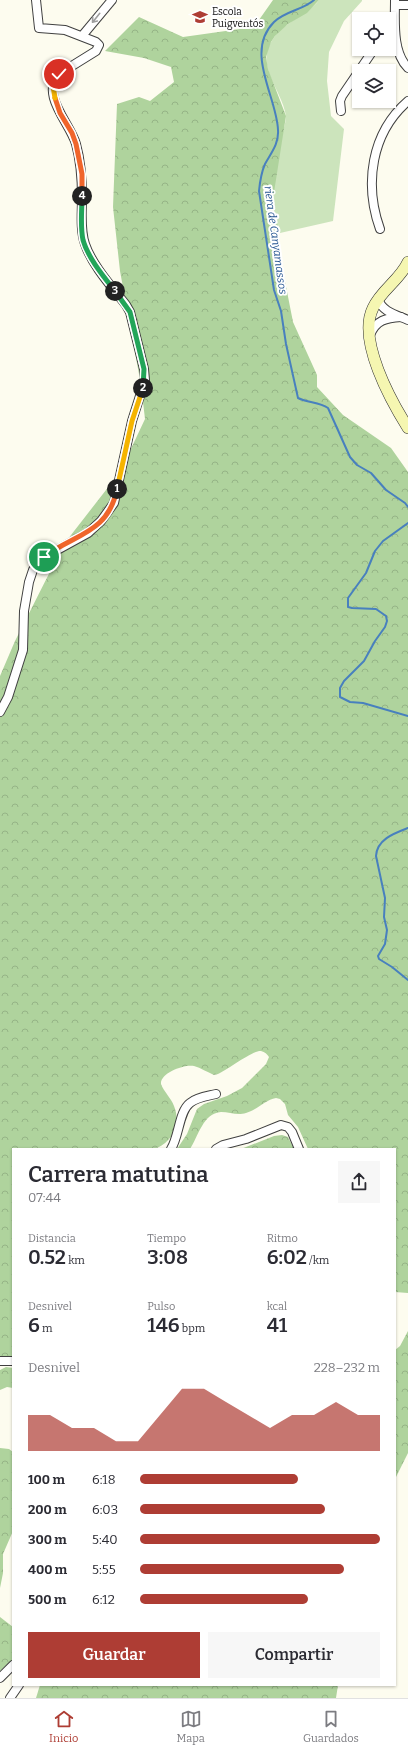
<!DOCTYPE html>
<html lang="es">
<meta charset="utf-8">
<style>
body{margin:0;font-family:Bitter,serif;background:#f7f7f7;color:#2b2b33;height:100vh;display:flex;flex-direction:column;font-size:15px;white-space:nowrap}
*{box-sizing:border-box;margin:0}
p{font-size:13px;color:#7c7c81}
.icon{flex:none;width:22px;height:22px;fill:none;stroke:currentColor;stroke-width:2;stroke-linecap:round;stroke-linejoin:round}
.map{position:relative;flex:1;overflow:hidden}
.sheet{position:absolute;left:12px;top:1148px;width:384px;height:538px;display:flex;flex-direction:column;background:#fff;border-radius:0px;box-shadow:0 1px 3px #0004}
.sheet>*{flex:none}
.fabs{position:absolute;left:352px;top:12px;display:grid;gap:8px}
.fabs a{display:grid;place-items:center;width:44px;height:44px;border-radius:0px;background:#fff;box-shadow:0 1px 3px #0004;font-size:20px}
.pin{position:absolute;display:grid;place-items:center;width:34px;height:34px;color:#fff;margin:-17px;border:2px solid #fff;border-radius:50%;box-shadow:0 1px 4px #0007}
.km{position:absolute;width:20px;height:20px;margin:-10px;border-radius:50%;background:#222;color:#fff;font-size:11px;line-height:20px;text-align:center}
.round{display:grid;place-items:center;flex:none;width:42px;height:42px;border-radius:0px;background:#f7f7f7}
.summary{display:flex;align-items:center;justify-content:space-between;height:68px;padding:0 16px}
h1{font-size:22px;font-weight:600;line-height:30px}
.metrics{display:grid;grid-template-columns:repeat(3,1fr);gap:6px;height:68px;padding:4px 16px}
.metrics div{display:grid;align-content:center}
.metrics b{font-size:20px;font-weight:600}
.metrics small{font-size:11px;font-weight:400}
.metrics p{font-size:11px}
.chart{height:112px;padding:8px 16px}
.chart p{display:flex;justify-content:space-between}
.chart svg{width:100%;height:72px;margin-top:4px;fill:#ae3d34;opacity:.7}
.cta{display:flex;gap:8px;margin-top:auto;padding:8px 16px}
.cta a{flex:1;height:46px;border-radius:0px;background:#ae3d34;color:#fff;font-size:16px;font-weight:600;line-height:46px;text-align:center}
.cta a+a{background:#f7f7f7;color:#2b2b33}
ul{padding:0 16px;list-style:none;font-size:13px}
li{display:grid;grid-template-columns:64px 48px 1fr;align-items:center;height:30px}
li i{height:10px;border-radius:5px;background:#ae3d34}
.tabs{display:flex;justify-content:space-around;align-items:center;height:56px;border-top:1px solid #e1e1e2;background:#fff;font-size:11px;color:#7c7c81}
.tabs a{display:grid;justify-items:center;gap:2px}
.tabs .on{color:#ae3d34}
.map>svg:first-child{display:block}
</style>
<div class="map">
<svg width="408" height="1698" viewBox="0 0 408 1698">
<defs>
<pattern id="forest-crowns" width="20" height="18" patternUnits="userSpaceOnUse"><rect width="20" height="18" fill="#afd39d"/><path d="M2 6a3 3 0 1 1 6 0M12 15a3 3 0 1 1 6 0" fill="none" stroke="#95b486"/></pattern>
</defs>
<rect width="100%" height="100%" fill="#fdfcef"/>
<path fill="#cce4bc" d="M319,0h43v1l-18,20 -15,31 -2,29 4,35 13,13 -11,92 -53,12c-2,-13 -8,-23 -8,-36 3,-20 7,-40 10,-60 1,-6 4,-15 4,-21 -4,-27 -32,-50 -13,-77 12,-18 34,-23 46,-39z"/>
<g fill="url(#forest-crowns)">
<path d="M273,0h46l-12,13 -19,11 -13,12 -4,6 -5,15 2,12 18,47 -14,89 2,9 4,11 3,36 12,61 24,53v12l26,28 48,33 17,24v821l-13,-1v-143h-87l-10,-22 -10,-12 -3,-11 -5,-5 -4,-1c-11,2 -19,12 -30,15 -9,3 -16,-1 -25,-1 -18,1 -23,25 -31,37h-13l10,-15 10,-25 7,-5 23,-8 15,-8 24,-24 3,-7c-2,-3 -4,-5 -8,-6 -8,-1 -34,19 -43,23l-4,1c-7,-3 -13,-7 -20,-9 -10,-2 -34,7 -33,18 3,8 10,14 13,22 7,17 -1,35 -17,42l-144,1v208l-13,2v-683l15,-35 49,-97 56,-72 25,-53 -4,-34 -21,-114 -7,-64 4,-103 22,-7 11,4 24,-19 -3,-15 -27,-9 -39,-7 34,-34 44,20 71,-10z"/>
<polygon points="282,1135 288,1137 294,1149 241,1149 274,1136"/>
<polygon points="408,1331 408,1453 395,1479 395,1350 400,1346"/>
<polygon points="6,1367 13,1368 13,1388 7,1387 0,1390 0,1370"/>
<polygon points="0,1448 9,1449 13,1452 13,1531 3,1554 3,1573 0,1588"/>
<polygon points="0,1617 13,1627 13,1660 0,1671"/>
<polygon points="40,1685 338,1685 336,1698 36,1698"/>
</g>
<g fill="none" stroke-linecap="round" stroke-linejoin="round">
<g stroke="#4880be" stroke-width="2">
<path d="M314,0c-11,10 -29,11 -40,22 -30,30 3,75 4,108 1,14 -7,23 -13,34 -4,9 -5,17 -6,27l15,99 7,21 5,33 12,54c10,5 21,4 30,10l22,49 7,8 14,8 15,17 19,13 3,4"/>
<polyline points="408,523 383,541 375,551 366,573 348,598 348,607 352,608 376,609 386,616 387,621 385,627 375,641 364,661 344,681 340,688 340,697 350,702 363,703 408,716"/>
<path d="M408,828c-13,5 -31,11 -32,28l9,42 -1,19 3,13 -2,14 -7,12 1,3 13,8 16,13"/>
</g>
<g stroke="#404040" stroke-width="10">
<g id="street">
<path d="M395,0c0,21 -3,52 13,68"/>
<polyline points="395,5 408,5"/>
<polyline points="82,36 112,0"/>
<polyline points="341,111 340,101 342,96 374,49"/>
<path d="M380,229c-16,-45 -9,-96 28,-128"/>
<path d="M378,299c4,13 19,16 30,21"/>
<path d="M370,335c6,-15 16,-17 31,-18"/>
<path d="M0,712l8,-15 15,-47 1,-39 5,-29 4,-12 5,-7 10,-8 40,-22 13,-12 13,-18 18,-82 13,-41 -1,-11 -14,-57 -4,-7c-14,-18 -34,-40 -41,-61 -5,-14 -3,-31 -3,-46 0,-18 -1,-36 -6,-54 -6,-21 -36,-49 -17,-70l37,-23 3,-6 -3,-3 -31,-12 -26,-2 -3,-28"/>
<path d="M171,1149c8,-12 8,-38 19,-46 7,-6 18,-7 26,-9"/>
<polyline points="216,1149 223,1145 246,1139 281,1125 288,1127 292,1132 299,1149"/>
<polyline points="0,1361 13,1361"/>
<polyline points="0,1678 13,1665"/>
<polyline points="10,1698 19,1685"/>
</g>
</g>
<g stroke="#2f2f2f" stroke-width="12">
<path id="secondary" d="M408,262c-8,18 -27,28 -35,46 -16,32 18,93 35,120"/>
</g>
<use href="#street" stroke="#fff" stroke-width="8"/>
<use href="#secondary" stroke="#f5f6b1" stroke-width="11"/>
</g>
<defs><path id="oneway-shaft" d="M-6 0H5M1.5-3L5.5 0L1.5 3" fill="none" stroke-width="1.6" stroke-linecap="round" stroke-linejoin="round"/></defs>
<use stroke="#9e9e9e" href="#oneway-shaft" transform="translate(96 18) rotate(129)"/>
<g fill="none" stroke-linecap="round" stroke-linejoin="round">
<g stroke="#fff" stroke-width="8">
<path id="split-1" d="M44,557c30,-23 64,-23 73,-68"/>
</g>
<g stroke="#fff" stroke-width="8">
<polyline id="split-2" points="117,489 132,421 143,388"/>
</g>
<g stroke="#fff" stroke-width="8">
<polyline id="split-3" points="115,291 130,312 144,369 143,388"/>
</g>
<g stroke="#fff" stroke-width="8">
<path id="split-4" d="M82,196c0,15 -2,30 1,44 5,18 21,37 32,51"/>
</g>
<g stroke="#fff" stroke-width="8">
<polyline id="split-5" points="55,98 60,113 72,133 76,144 82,174 82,196"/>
</g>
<g stroke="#fff" stroke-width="8">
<polyline id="split-6" points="55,98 53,86 59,74"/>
</g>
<use href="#split-1" stroke="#f0652b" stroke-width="5"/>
<use href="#split-2" stroke="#f5b400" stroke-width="5"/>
<use href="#split-3" stroke="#22a559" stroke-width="5"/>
<use href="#split-4" stroke="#22a559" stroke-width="5"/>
<use href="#split-5" stroke="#f0652b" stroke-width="5"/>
<use href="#split-6" stroke="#f5b400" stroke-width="5"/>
</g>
<defs>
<g id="school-bare" transform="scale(1.2)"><path d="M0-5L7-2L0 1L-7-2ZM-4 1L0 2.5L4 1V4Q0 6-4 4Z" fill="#ae3d34" stroke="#fff" stroke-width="2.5" paint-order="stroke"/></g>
</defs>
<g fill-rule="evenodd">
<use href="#school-bare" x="200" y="17"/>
</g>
<g text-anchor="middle" stroke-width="4" stroke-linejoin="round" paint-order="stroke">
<g font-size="10" fill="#0d0d0d" stroke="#fff" text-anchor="start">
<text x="212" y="15">Escola<tspan x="212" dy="12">Puigventós</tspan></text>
</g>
<g font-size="11" font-style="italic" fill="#245491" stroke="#fff">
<text transform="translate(276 240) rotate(82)" y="4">riera de Canyamassos</text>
</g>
</g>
</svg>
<div class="fabs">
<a><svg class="icon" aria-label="locate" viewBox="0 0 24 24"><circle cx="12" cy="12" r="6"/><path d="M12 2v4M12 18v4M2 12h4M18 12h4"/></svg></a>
<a><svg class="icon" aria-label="layers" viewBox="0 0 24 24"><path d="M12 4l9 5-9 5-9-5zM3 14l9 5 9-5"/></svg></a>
</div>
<div class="pin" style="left:44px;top:557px;background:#1e9e55"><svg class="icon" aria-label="arrive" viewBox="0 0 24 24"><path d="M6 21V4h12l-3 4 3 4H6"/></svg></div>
<div class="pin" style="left:59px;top:74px;background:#d93025"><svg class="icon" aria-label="check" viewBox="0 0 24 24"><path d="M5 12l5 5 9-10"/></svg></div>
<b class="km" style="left:117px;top:489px">1</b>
<b class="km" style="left:143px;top:388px">2</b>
<b class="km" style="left:115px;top:291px">3</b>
<b class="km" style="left:82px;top:196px">4</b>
<section class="sheet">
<div class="summary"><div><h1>Carrera matutina</h1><p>07:44</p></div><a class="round"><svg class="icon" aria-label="share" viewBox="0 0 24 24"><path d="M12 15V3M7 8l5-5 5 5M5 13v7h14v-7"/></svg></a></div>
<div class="metrics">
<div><p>Distancia</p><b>0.52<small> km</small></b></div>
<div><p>Tiempo</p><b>3:08</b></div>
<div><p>Ritmo</p><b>6:02<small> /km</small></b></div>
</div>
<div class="metrics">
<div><p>Desnivel</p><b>6<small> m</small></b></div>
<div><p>Pulso</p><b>146<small> bpm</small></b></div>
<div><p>kcal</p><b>41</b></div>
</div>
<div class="chart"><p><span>Desnivel</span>228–232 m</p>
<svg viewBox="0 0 160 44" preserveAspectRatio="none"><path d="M0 44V22L10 22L20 30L30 30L40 38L50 38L60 22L70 6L80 6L90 14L100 22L110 30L120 22L130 22L140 14L150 22L160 22V44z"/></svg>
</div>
<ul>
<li><b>100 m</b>6:18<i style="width:66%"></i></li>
<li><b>200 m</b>6:03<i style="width:77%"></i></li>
<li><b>300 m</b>5:40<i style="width:100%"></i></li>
<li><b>400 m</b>5:55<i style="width:85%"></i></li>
<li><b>500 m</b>6:12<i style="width:70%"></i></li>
</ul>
<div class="cta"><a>Guardar</a><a>Compartir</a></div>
</section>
</div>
<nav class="tabs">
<a class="on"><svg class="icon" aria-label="home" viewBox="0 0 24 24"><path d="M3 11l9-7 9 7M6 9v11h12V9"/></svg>Inicio</a>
<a><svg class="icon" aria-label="map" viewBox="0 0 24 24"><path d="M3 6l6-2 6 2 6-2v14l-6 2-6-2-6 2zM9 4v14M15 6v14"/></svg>Mapa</a>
<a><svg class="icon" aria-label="saved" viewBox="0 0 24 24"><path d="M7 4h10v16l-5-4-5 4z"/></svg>Guardados</a>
</nav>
